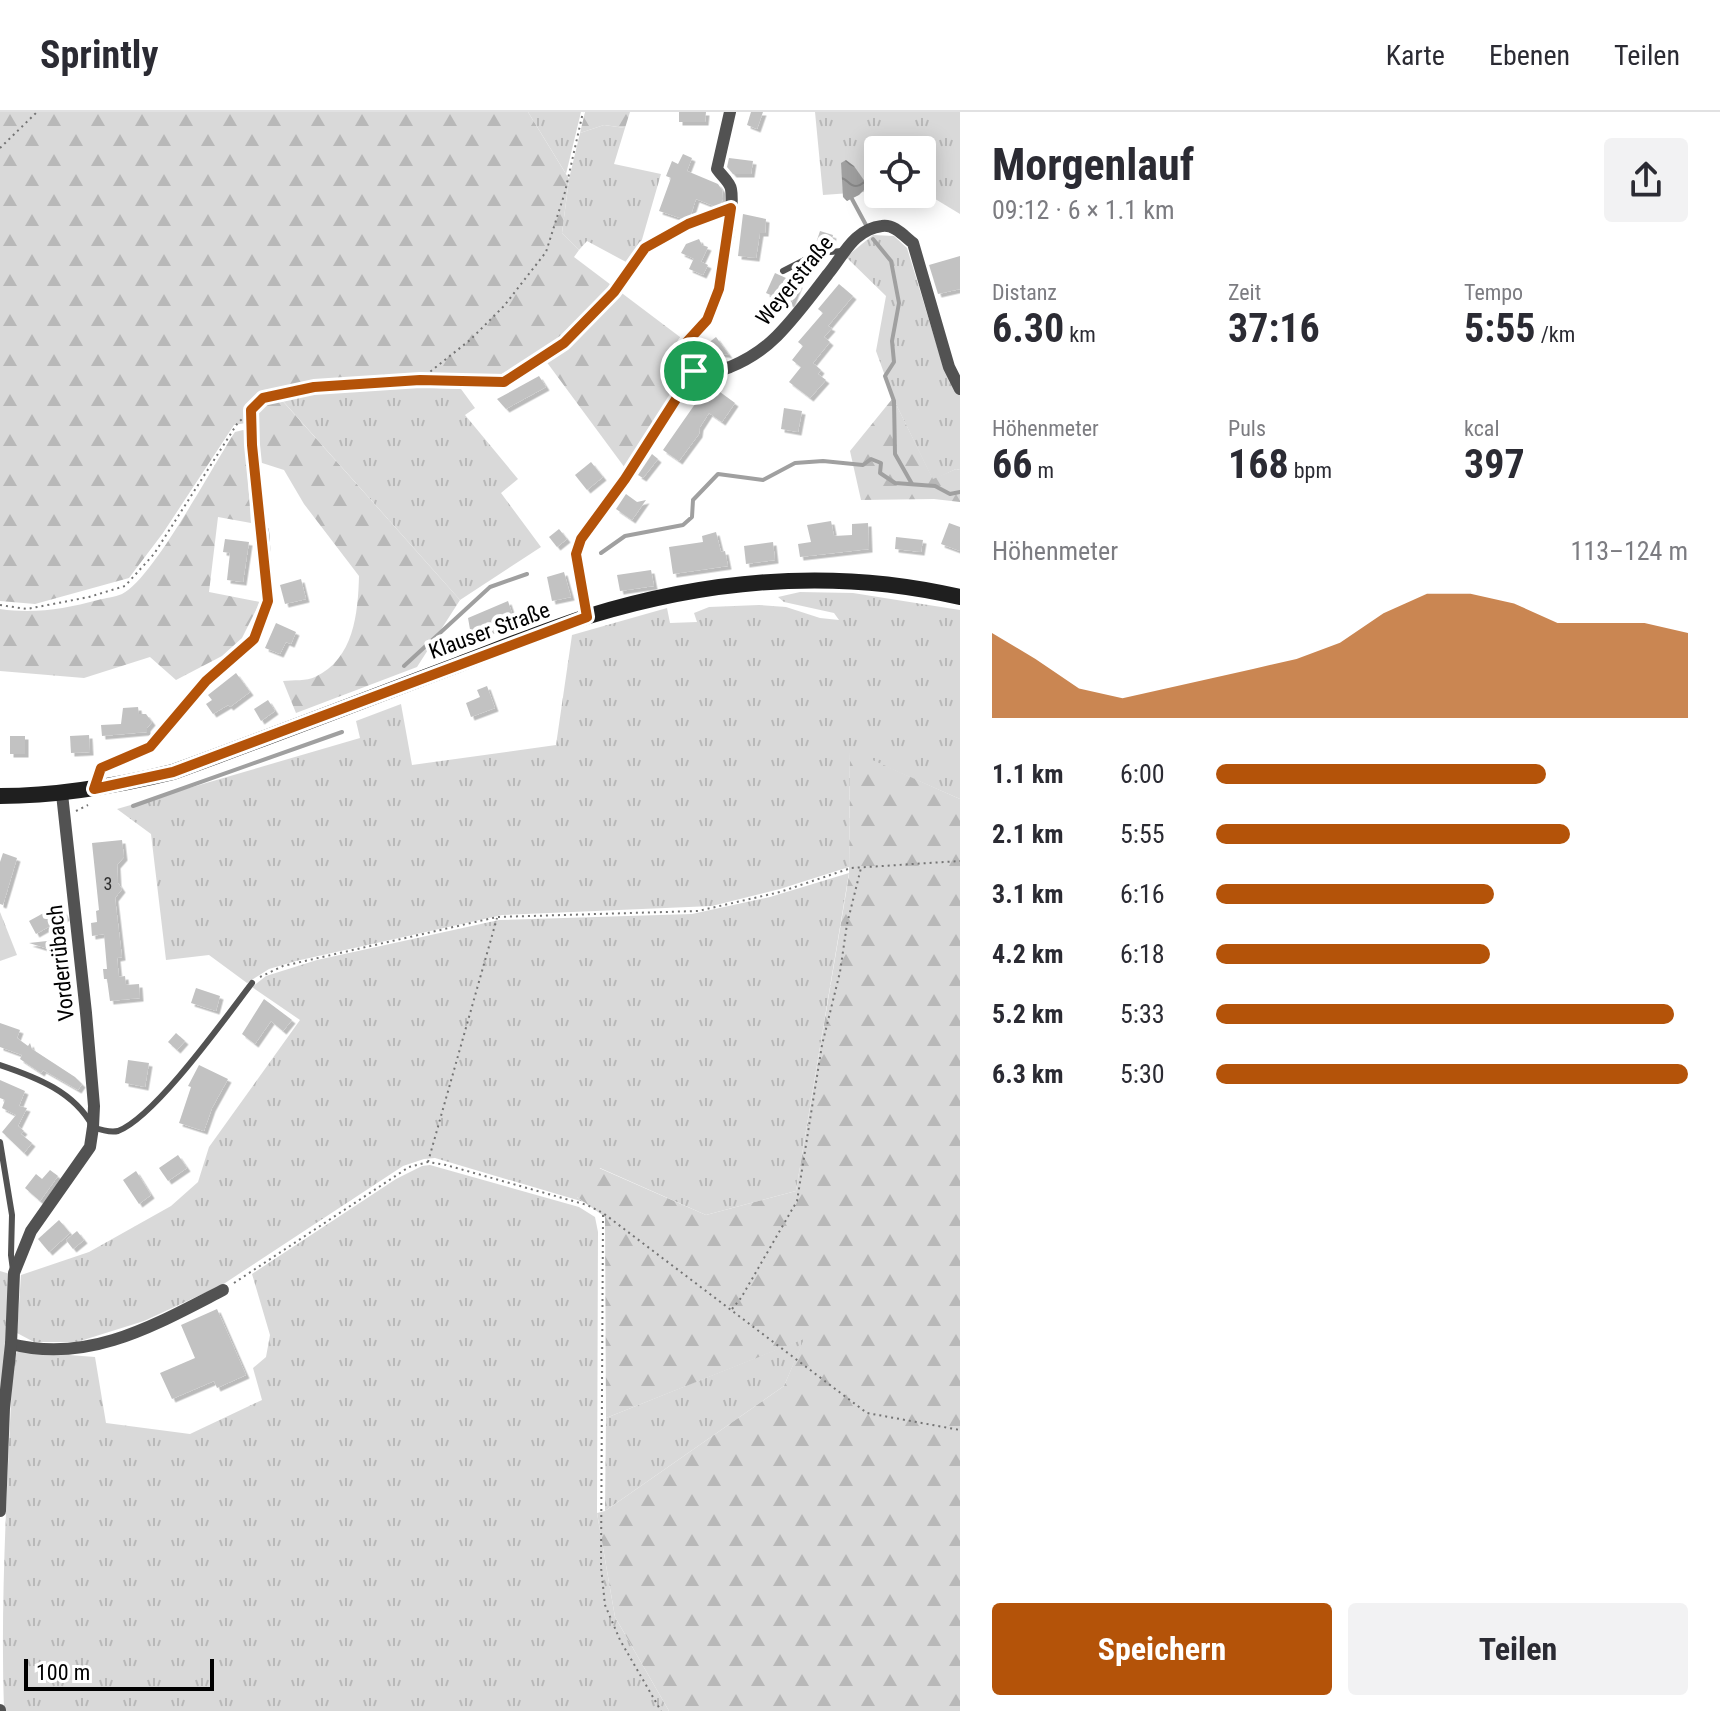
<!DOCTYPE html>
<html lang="de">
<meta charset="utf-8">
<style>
body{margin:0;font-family:"Roboto Condensed",sans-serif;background:#f2f2f3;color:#2b2b33;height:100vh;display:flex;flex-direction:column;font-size:30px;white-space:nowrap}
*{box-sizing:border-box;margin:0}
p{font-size:26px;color:#7c7c81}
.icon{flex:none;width:44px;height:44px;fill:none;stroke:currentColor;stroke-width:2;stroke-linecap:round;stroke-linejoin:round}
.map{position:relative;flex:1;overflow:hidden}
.details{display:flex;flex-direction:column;background:#fff;width:760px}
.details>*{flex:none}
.controls{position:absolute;left:864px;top:24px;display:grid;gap:16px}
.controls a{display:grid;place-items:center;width:72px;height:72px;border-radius:8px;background:#fff;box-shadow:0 4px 20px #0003;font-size:40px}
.scale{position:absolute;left:24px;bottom:20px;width:190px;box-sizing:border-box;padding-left:8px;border:4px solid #000;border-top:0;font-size:22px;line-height:28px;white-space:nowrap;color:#000;-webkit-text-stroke:6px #fff;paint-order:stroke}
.pin{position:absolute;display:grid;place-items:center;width:68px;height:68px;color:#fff;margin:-34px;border:4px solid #fff;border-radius:50%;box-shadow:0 2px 8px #0007}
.round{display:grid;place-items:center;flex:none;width:84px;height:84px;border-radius:8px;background:#f2f2f3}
.headline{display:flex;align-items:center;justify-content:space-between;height:136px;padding:0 32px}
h1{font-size:44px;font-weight:700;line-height:60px}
.metrics{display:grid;grid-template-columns:repeat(3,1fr);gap:12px;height:136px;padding:8px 32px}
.metrics div{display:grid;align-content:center}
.metrics b{font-size:40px;font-weight:700}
.metrics small{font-size:22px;font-weight:400}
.metrics p{font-size:22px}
.chart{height:224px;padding:16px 32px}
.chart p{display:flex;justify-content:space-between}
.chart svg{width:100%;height:144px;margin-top:8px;fill:#b45309;opacity:.7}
.cta{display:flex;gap:16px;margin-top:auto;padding:16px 32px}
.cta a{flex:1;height:92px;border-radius:8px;background:#b45309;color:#fff;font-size:32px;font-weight:700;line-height:92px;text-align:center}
.cta a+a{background:#f2f2f3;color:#2b2b33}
ul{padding:0 32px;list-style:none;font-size:26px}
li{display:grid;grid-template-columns:128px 96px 1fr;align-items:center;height:60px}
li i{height:20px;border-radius:10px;background:#b45309}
header{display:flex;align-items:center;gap:48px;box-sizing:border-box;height:112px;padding:0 40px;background:#fff;border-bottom:2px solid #e1e1e2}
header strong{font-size:38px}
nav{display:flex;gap:44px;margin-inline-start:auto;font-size:28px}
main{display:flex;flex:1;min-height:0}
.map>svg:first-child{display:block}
</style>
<header>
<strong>Sprintly</strong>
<nav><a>Karte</a><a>Ebenen</a><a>Teilen</a></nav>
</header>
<main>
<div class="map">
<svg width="960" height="1599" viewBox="0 0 960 1599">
<defs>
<pattern id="grass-tufts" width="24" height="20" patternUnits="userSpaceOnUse" patternTransform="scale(2)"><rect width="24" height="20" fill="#d9d9d9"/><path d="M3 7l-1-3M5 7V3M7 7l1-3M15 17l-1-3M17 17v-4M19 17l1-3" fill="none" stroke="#b8b8b8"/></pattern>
<pattern id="forest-firs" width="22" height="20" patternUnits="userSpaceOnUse" patternTransform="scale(2)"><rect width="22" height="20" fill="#d9d9d9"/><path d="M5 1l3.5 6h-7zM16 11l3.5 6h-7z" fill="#b8b8b8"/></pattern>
<pattern id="water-waves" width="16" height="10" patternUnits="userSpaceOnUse" patternTransform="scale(2)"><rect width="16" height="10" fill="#a0a0a0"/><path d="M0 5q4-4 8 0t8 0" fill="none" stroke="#888"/></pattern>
<filter id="shadow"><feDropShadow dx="3.5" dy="3.5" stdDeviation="0" flood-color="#0004"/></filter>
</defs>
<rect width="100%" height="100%" fill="#fff"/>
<g fill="url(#grass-tufts)">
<polygon points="528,0 581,0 566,62"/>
<polygon points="815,0 960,0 960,102 922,79 922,38 878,38 878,79 823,83"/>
<polygon points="604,13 625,16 614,52 661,62 641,131 626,150 587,129 579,138 562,121 569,67 580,21"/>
<polygon points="873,123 894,124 907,136 944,257 960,282 960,358 956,357 933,368 893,286 876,239 886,184 846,145"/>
<polygon points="383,274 461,277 475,296 465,303 518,367 501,381 541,435 460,488 282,288 314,278"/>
<polygon points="800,480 853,481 960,498 960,687 850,639 849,755 780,777 712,794 502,803 296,849 269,857 247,871 209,843 166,848 151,722 117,697 360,626 356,609 401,592 412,653 556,633 572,523 667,496 670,511 697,510 694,501 709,495 759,493 786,495 820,506 839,508 834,501 784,490 778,485"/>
<polygon points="849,761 796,1079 706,1103 600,1056 577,1085 584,1090 435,1046 424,1047 403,1054 222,1173 144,1209 77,1230 34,1230 17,1221 21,1163 89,1140 171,1094 198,1070 209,1035 300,908 252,875 266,864 317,848 499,808 692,802 770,785"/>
<polygon points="0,800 17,843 0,849"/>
<path d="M430,1053l149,42 16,10 3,15 -1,281 18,104 54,94h-665c-4,-117 4,-236 9,-353l5,-7 77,6 11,66 84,11 72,-34 -9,-32 13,-11 4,-22 -18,-61 144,-95 26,-13z"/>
<polygon points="0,1159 10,1162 0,1373"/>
<polygon points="805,1226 784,1274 605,1399 606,1306"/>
</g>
<g fill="url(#forest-firs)">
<path d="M0,0h528l41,67 -7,54 17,17 -5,7 106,80v26l8,6 -13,29 -50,70 -85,-115 -47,26 -191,5 -30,5 188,211 -43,67 -121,46 -13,-32c10,-1 24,0 32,-4 39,-18 43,-64 44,-101l-55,-72 -20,-34 -25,-8 -5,-33 -8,-6 -12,2 -71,108 -34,45 -94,26 -35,-3z"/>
<polygon points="585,0 630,0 625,16 604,13 580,21"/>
<polygon points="893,286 933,367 956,357 960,358 960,390 934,387 861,388 850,339"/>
<path d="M243,318l5,2 3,32 -4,2 4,57 -33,-6 -9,75 51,10 -18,36 -20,18 -46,24 -26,-23 -66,21 -84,-7v-62c34,5 65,0 98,-9 7,-2 17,-3 24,-6 31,-15 91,-129 113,-162z"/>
<polygon points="850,638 960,687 960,1599 669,1599 615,1505 597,1401 605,1399 784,1274 804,1227 606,1306 605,1105 577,1085 573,1067 599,1056 706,1103 796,1079 849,763"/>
</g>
<polygon fill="url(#water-waves)" points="846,48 854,54 868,74 859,83 847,89 843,85 841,51"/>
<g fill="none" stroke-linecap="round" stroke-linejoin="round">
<g stroke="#a0a0a0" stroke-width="4">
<polyline points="852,87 866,113"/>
<polyline points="873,127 891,149 899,191 892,229 894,250 885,264 894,289 895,342 912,372"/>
<polyline points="601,441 625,424 683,413 692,405 693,388 718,362 763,368 795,351 823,349 863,353 871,347 881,351 880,361 895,371 935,374 950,382 960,380"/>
<polyline points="404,554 490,475 527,462"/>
<polyline points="133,694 342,620"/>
</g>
</g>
<g fill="#c2c2c2" filter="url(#shadow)">
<polygon points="679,0 706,0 705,10 679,10"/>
<polygon points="751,0 763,0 757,17 747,13"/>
<polygon points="683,42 692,46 687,59 718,72 722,78 723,87 719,96 696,87 689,109 659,99 671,66 666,64 672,49 678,52"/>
<polygon points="729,46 753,49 751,62 733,62 727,55"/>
<polygon points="743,102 766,107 765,121 760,121 756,146 738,144"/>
<polygon points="820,119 833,123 830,134 816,131"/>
<polygon points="699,127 702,133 708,135 701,150 681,141 686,132"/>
<polygon points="960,144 960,177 938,182 929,153"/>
<polygon points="694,146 708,153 703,163 689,157"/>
<polygon points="775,161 799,172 791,192 766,181"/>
<polygon points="839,172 853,184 828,214 832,216 824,225 830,230 813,251 821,258 818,262 826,268 810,286 789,270 801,255 792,248 803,234 798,230 823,201 818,197"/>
<polygon points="716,225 729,243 719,241 711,247 703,235"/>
<polygon points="539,264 546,275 515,292 506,297 497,287"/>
<polygon points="709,272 735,291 722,310 709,301 700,315 699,322 679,349 663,338"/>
<polygon points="784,296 802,299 798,320 781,317"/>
<polygon points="652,342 658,347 643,366 638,363"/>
<polygon points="591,350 603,365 587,378 575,363"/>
<polygon points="626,382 637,390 646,388 632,408 616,397"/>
<polygon points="831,409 834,424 852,423 852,412 868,411 869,437 800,445 798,432 811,430 807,413"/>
<polygon points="949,411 960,415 960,439 941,432"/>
<polygon points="559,417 567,427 557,435 549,425"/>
<polygon points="716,420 721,440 725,439 728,454 673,462 669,435 703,430 702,424"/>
<polygon points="896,425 923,428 921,440 895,437"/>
<polygon points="225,427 249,430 243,470 227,468 230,441 223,440"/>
<polygon points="773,430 775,448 746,452 744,434"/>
<polygon points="651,458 654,474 620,479 617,463"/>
<polygon points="564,460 571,485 552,489 547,465"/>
<polygon points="301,467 306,487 285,492 280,473"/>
<polygon points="508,489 513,504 492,511 494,517 471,523 468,506"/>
<polygon points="276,511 296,520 291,532 286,530 280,542 265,536"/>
<polygon points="236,561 250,580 230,595 228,593 213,602 206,592 212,588 208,583"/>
<polygon points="487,574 495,596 471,605 466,591 480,585 477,578"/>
<polygon points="268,588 275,599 261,609 254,597"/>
<polygon points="138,595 139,602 146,602 152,610 147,616 147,620 102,624 101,613 121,612 123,596"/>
<polygon points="89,623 90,640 71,641 70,624"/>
<rect x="10" y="624" width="15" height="18"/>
<polygon points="122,728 124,745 117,753 118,771 122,777 115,786 122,845 117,846 119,865 125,864 126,873 139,872 140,886 110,889 107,867 104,867 103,857 107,857 104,822 92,824 91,811 97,810 96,799 99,798 92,731"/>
<polygon points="3,741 17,746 3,793 0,792 0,750"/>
<polygon points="60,792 66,805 36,822 29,809"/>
<polygon points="65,827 66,838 55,839 29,831"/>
<polygon points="196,876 220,884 216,899 191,891"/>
<polygon points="264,887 292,908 283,919 271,909 255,932 242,922"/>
<polygon points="0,911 20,918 17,926 28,934 30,931 32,937 75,965 82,972 78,978 43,958 41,961 20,947 22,943 0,935"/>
<polygon points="176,921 185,929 177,938 168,930"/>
<polygon points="128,948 149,951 145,975 125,971"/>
<polygon points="199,953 228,967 212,996 204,1019 179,1011 191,975 188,974"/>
<polygon points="0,968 25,979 19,994 27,996 18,1014 24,1019 21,1022 32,1031 24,1041 2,1020 16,1003 2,996 5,988 0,986"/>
<polygon points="178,1043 187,1056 168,1069 159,1056"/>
<polygon points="50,1058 58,1064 40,1089 25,1076 36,1062 42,1067"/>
<polygon points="136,1059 151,1083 139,1092 123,1068"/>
<polygon points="59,1108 70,1121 49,1140 38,1127"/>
<polygon points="77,1119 84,1128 73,1137 66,1128"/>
<polygon points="217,1197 246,1263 217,1276 214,1269 172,1287 160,1261 195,1246 181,1213"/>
</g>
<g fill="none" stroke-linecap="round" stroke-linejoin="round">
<g stroke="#747474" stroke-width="2" stroke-dasharray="2 4" stroke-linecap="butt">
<polyline points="0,36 37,0"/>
<polyline points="421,267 470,228 504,194 546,140 565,80 583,0"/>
<polyline points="251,301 252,333 261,406"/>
<polyline points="0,493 27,497 89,485 125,474 154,442 237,312 263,286 314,275 420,268 504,270 564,231 614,180 645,136 688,112 718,101"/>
<polyline points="76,699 88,693"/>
<polyline points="260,865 283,854 497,805 698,799 780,780 851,756 960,749"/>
<polyline points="428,1050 497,806"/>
<polyline points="603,1103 601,1455 605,1493 620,1528 661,1599"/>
<polyline points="234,1171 409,1055 428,1050 446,1053 587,1093 603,1101 867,1301 960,1318"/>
<polyline points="732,1197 741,1186 797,1089 822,933 840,860 847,812 861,756"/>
</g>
<g stroke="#525252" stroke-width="6">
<polyline points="783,159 818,141 842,139"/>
<path d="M0,953c36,12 75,27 93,62 8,3 17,6 25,4 37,-14 108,-114 134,-148"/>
<polyline points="0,1030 12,1103 11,1143 13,1158"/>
</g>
<g stroke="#525252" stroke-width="12">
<path d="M694,259l-11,-9c2,-28 12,-22 24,-42 12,-19 28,-109 24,-131 -1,-7 -10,-14 -14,-20l13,-57"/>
<path d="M587,505l-11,-63 5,-15 44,-60 69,-108c11,5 25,0 36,-4 17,-7 34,-18 47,-31 18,-18 35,-41 51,-62 15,-18 26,-45 54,-48 12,-2 22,10 31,17l36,124 11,22"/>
<polyline points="94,677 101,656 150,635 206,569 254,527 268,489 263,419"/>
<path d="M11,1232c78,20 144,-19 212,-54"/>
<polyline points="0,1399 4,1296 11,1232 14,1161 31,1119 90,1035 93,1015 94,994 86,901 62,682"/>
<polyline points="0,1598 0,1599"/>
</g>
<path stroke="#1f1f1f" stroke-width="16" d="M0,684c60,0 116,-10 173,-24 94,-34 186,-70 279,-105 45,-17 91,-36 137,-51 121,-37 247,-48 371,-19"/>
</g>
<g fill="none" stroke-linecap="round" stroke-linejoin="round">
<g stroke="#fff" stroke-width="16">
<polygon id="route" points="731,96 719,177 707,208 685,232 683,250 694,259 625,367 581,427 576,442 587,505 173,660 94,677 101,656 150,635 206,569 254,527 268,489 252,333 251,298 263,286 314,275 420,268 504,270 564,231 614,180 645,136 688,112"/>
</g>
<use href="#route" stroke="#b45309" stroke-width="10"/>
</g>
<g text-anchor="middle" stroke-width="8" stroke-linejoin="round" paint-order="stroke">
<g font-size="18" fill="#303030">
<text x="108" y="778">3</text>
</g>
<g font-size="22" fill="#000" stroke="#fff">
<text transform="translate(794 168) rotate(-51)" y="8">Weyerstraße</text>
<text transform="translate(489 518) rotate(-20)" y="8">Klauser Straße</text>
<text transform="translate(60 851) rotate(-96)" y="8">Vorderrübach</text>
</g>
</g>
</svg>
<div class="controls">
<a><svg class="icon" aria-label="locate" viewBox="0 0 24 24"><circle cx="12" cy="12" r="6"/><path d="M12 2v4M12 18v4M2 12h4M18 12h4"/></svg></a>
</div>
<div class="scale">100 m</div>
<div class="pin" style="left:694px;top:259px;background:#1e9e55"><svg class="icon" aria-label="arrive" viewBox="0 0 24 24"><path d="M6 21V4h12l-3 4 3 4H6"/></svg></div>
</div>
<section class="details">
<div class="headline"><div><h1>Morgenlauf</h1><p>09:12 · 6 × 1.1 km</p></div><a class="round"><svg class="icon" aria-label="share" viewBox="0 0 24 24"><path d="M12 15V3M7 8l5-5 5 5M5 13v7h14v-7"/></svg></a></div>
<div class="metrics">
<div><p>Distanz</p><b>6.30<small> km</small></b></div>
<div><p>Zeit</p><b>37:16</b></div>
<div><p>Tempo</p><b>5:55<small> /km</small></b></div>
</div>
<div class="metrics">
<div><p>Höhenmeter</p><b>66<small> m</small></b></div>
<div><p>Puls</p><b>168<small> bpm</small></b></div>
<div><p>kcal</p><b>397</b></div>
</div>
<div class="chart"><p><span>Höhenmeter</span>113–124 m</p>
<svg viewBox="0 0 160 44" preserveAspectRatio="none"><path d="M0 44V18L10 26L20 35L30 38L40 35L50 32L60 29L70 26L80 21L90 12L100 6L110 6L120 9L130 15L140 15L150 15L160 18V44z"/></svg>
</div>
<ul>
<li><b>1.1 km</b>6:00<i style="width:70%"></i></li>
<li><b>2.1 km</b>5:55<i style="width:75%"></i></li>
<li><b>3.1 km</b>6:16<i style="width:59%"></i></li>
<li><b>4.2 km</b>6:18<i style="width:58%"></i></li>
<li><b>5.2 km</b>5:33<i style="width:97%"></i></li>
<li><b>6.3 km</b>5:30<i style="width:100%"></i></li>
</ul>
<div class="cta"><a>Speichern</a><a>Teilen</a></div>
</section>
</main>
